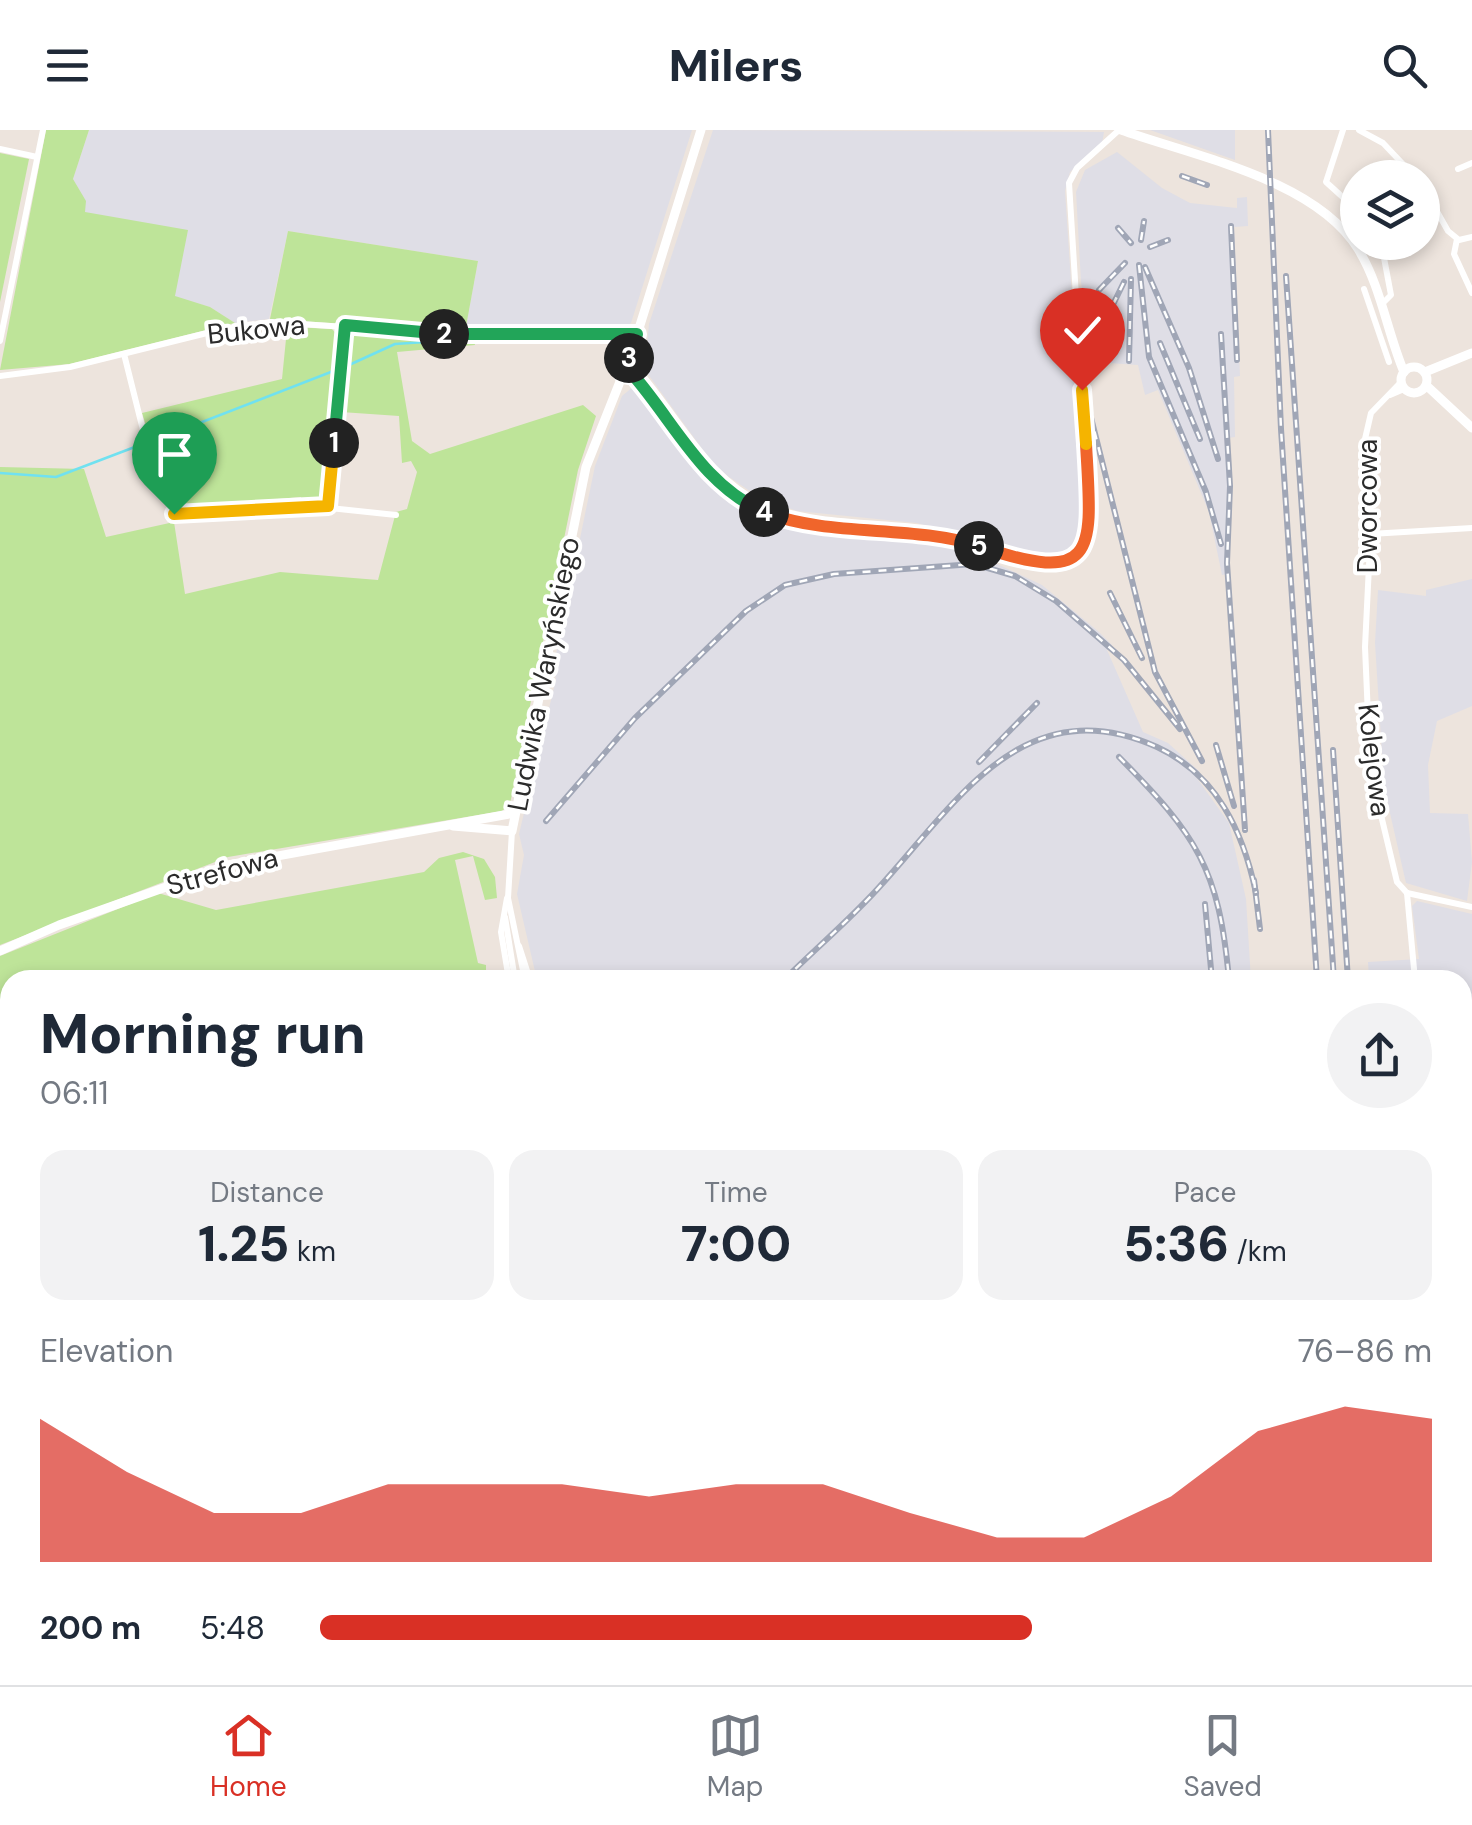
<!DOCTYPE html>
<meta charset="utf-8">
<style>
body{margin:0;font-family:"DM Sans",sans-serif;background:#f2f2f3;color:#1f2937;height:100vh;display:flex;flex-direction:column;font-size:38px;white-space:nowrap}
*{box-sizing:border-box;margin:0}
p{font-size:32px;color:#747a83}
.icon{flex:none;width:55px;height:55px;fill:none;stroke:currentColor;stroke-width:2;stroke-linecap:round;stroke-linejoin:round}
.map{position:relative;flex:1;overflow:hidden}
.side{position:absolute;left:0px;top:840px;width:1472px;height:715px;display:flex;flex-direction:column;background:#fff;border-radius:30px 30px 0 0;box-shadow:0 5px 15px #0003}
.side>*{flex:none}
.tools{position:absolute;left:1340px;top:30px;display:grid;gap:20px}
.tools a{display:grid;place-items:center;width:100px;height:100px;border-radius:50%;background:#fff;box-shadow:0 5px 15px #0003;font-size:50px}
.pin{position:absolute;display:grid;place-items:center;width:85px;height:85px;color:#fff;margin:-102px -42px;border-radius:50% 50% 50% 0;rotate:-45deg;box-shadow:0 0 10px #0007}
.pin .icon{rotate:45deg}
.km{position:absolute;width:50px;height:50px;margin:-25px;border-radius:50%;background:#222;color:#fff;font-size:28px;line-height:50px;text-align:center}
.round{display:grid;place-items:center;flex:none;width:105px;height:105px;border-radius:52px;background:#f2f2f3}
.overview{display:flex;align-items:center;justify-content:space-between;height:170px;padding:0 40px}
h1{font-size:55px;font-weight:800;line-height:75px}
.metrics{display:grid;grid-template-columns:repeat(3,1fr);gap:15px;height:170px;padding:10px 40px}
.metrics div{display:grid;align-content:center;border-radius:25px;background:#f2f2f3;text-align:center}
.metrics b{font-size:50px;font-weight:800}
.metrics small{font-size:28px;font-weight:400}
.metrics p{font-size:28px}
.chart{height:280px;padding:20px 40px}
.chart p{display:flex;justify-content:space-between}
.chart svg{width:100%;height:180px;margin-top:10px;fill:#d93025;opacity:.7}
ul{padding:0 40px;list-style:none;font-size:32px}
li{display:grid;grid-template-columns:160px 120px 1fr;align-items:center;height:75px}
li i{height:25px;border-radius:12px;background:#d93025}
header{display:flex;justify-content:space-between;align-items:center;height:130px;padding:0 40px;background:#fff;font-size:45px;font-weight:800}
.tab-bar{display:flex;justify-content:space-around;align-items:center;height:140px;border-top:2px solid #e0e1e3;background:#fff;font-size:28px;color:#747a83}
.tab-bar a{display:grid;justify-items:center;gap:5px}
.tab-bar .on{color:#d93025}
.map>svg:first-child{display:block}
</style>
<header><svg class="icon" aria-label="menu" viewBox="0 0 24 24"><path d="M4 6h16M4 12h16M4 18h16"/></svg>Milers<svg class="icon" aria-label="search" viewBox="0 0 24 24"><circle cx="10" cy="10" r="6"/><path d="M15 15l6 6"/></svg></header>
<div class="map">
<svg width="1472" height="1555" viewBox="0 0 1472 1555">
<rect width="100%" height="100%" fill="#ede4dd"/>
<g fill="#dfdee6">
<polygon points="89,0 692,0 631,193 623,199 509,204 465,202 478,131 288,101 269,189 235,193 210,177 175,167 85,83 82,65 73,49"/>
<polygon points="713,0 1104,2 1102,14 1070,42 1065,61 1087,394 1080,419 1030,428 917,393 797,381 760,368 716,338 637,229 647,214 649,194"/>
<polygon points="1150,0 1235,0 1235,30"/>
<polygon points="1117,22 1162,58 1190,73 1237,78 1237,68 1247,67 1248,96 1234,97 1240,246 1234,247 1235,307 1228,308 1232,352 1228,444 1222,445 1209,382 1158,260 1145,265 1138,235 1093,232 1081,152 1076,62 1085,40"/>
<polygon points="634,256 705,349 751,383 794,398 941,416 978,425 1042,455 1099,502 1112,515 1107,520 1143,602 1168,613 1200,642 1196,647 1229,693 1246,769 1251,850 537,850 517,764 524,725 519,704 556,549 553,539 595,336 622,266"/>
<polygon points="1472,449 1472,576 1437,591 1428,635 1430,683 1468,684 1472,732 1467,771 1406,753 1384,657 1375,513 1378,460 1426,466 1426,460"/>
<polygon points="1417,771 1472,784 1472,1453 1463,1460 1462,850 1369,850 1368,832 1419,829 1412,776"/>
<polygon points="1472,1467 1472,1555 1437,1555 1436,1545 1462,1545 1463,1473"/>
<polygon points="860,1545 1314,1545 1316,1555 861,1555"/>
</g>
<g fill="#bee499">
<polygon points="46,0 89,0 73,49 86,71 85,82 188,100 175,166 210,177 235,193 70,234 0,240"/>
<polygon points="0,23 29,29 0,172"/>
<polygon points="288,101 478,131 465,202 270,189"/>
<polygon points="292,197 332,199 341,209 333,290 327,290 325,368 302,373 301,367 198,376 197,381 178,381 169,369 173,366 167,346 162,347 142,283 282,249 287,199"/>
<polygon points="357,201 474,211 475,215 397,222 412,311 430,324 583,275 596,286 578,340 510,674 502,681 228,727 0,815 0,337 84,339 106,407 174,392 185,464 280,442 378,450 396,382 407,379 417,342 411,331 402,333 399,286 341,282 348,209"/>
<polygon points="463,722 484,729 495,747 497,768 485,770 473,726 455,730 478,833 486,835 486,850 10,850 10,1403 0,1397 0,826 158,763 216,780 424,742 439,728"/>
<polygon points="0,1405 10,1412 10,1545 339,1545 330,1555 0,1555"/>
<polygon points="436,1545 860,1545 861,1555 439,1555"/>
</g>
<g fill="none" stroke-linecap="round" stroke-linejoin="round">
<g stroke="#70e1f0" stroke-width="2.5">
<polyline points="349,235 395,214 425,212"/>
<polyline points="153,311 336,240"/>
<polyline points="0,343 56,347 140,315"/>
</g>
<g stroke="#fff" stroke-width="6">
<polyline points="1343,0 1326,52 1358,81"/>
<polyline points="1359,0 1383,13 1416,48"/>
<polyline points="0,19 37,27"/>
<polyline points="1458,39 1472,33"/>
<polyline points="1422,55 1448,101 1459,110 1472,107"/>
<polyline points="1457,109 1454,124 1472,163"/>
<polyline points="1381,112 1391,165 1382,174"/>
<polyline points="1364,159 1389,232"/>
<polyline points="0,211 43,0"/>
<polyline points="124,224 144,304 174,384 311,376 396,385"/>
<path d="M623,244l11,2c37,43 62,97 112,126 62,38 142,22 210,37 38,8 72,34 112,21 17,-5 22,-19 22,-36l-21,-341 8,-15 42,-38"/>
<polyline points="0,246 70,237 215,201 271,192 480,206 637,204"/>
<polyline points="1401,252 1371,283 1365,309 1371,395 1365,517 1368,586 1375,660 1397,752 1407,763"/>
<polyline points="1390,265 1404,259"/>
<polyline points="329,376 345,195"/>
<polyline points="1370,404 1472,398"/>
<polyline points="512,701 508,768 525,850"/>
<polyline points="1407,763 1415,850"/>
<polyline points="1407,763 1472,777"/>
<polyline points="507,768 501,802 509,850"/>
<polyline points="505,787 515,850"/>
<polyline points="519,816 530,850"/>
<polyline points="0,1401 10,1407"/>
<polyline points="1462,1468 1472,1461"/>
<polyline points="433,1545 436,1555"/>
<polyline points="1431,1545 1432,1555"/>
<polyline points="334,1555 343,1545"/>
</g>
<g stroke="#fff" stroke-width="9">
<path d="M1121,0c73,26 195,50 237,119 23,37 29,83 46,123"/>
<circle cx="1414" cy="250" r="13"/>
<polyline points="1425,242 1472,223"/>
<polyline points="1427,256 1472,298"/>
<polyline points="453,696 512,701 586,337 631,224 701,0"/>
<polyline points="0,821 59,795 228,735 515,683"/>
</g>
<g stroke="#a0a6b6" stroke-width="6">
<g id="rail">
<polyline points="1268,0 1281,299 1317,850"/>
<polyline points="1182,46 1207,55"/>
<polyline points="1231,96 1237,230"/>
<polyline points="1118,98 1131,113"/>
<polyline points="1141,110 1144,91"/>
<polyline points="1150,117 1168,110"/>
<polyline points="1139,135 1149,227 1206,362 1221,414"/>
<polyline points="1145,137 1189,238 1218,329"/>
<polyline points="1286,146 1334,850"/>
<polyline points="1099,160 1125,133"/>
<polyline points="1106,189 1124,152"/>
<polyline points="1221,204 1230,356 1227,433 1245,700"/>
<polyline points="1160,213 1200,309"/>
<polyline points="1075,224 1155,542 1202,631"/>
<polyline points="1129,231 1131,149"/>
<polyline points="1110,463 1142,528"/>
<polyline points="1216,615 1234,676"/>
<polyline points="1333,620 1348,850"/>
<path d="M1119,627c78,79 100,111 110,223"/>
<polyline points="979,632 1037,573"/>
<polyline points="546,691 635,588 746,481 785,455 834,444 974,434 1015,446 1056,471 1124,530 1180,599"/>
<polyline points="1254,750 1260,799"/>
<polyline points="1205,774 1212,850"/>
<path d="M784,850c32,-32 68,-62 98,-96 76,-84 143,-196 275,-137 60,28 86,84 99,146"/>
<polyline points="1317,1545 1319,1555"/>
<polyline points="1390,1545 1392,1555"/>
<polyline points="1350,1555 1351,1545"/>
</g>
</g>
<use href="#rail" stroke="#fff" stroke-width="2.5" stroke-dasharray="8" stroke-linecap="butt"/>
</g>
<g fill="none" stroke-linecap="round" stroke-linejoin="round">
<g stroke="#fff" stroke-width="20">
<polyline id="split-1" points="174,384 328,376 334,313"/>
</g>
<g stroke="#fff" stroke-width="20">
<polyline id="split-2" points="334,313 345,195 444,204"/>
</g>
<g stroke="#fff" stroke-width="20">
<polyline id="split-3" points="444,204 637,204 629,228"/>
</g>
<g stroke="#fff" stroke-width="20">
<path id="split-4" d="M629,228l-6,16 11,2c42,49 69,109 130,136"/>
</g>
<g stroke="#fff" stroke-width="20">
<path id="split-5" d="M764,382c68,26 146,12 215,34"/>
</g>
<g stroke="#fff" stroke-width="20">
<path id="split-6" d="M979,416c121,42 113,3 107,-102"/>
</g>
<g stroke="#fff" stroke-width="20">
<polyline id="split-7" points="1082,260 1086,314"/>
</g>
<use href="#split-1" stroke="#f5b400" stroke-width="12"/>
<use href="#split-2" stroke="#22a559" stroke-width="12"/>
<use href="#split-3" stroke="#22a559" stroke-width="12"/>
<use href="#split-4" stroke="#22a559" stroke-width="12"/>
<use href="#split-5" stroke="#f0652b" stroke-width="12"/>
<use href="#split-6" stroke="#f0652b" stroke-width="12"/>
<use href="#split-7" stroke="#f5b400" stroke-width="12"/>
</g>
<g text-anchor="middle" stroke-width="8" stroke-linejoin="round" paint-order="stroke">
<g font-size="28" fill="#2b2b2b" stroke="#fff">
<text transform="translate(256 199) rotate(-6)" y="10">Bukowa</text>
<text transform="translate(1367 376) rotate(-90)" y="10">Dworcowa</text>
<text transform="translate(543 544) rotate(-79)" y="10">Ludwika Waryńskiego</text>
<text transform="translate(1375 630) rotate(83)" y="10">Kolejowa</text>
<text transform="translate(222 741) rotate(-15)" y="10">Strefowa</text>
</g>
</g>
</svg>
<div class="tools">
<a><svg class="icon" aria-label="layers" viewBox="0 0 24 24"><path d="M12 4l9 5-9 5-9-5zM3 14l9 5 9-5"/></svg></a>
</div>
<div class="pin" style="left:174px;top:384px;background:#1e9e55"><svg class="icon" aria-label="arrive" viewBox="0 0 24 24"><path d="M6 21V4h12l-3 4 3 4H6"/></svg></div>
<div class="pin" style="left:1082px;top:260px;background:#d93025"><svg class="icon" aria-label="check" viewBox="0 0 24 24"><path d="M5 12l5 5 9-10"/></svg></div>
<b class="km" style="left:334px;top:313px">1</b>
<b class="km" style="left:444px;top:204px">2</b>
<b class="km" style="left:629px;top:228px">3</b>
<b class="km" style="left:764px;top:382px">4</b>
<b class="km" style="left:979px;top:416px">5</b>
<section class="side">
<div class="overview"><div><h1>Morning run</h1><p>06:11</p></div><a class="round"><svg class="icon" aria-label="share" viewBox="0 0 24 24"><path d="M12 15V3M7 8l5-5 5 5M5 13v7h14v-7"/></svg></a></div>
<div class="metrics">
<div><p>Distance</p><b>1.25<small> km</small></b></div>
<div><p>Time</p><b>7:00</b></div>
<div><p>Pace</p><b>5:36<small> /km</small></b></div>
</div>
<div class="chart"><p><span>Elevation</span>76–86 m</p>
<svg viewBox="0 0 160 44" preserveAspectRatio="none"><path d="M0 44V9L10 22L20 32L30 32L40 25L50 25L60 25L70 28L80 25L90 25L100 32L110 38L120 38L130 28L140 12L150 6L160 9V44z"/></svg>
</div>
<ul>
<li><b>200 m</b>5:48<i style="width:64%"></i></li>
</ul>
</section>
</div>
<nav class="tab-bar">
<a class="on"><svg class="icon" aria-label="home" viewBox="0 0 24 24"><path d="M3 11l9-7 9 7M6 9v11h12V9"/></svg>Home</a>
<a><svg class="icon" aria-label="map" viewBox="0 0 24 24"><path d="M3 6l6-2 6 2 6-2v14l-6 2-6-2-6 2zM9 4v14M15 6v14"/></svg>Map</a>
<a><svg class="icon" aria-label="saved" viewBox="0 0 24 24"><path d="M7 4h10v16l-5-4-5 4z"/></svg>Saved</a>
</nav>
